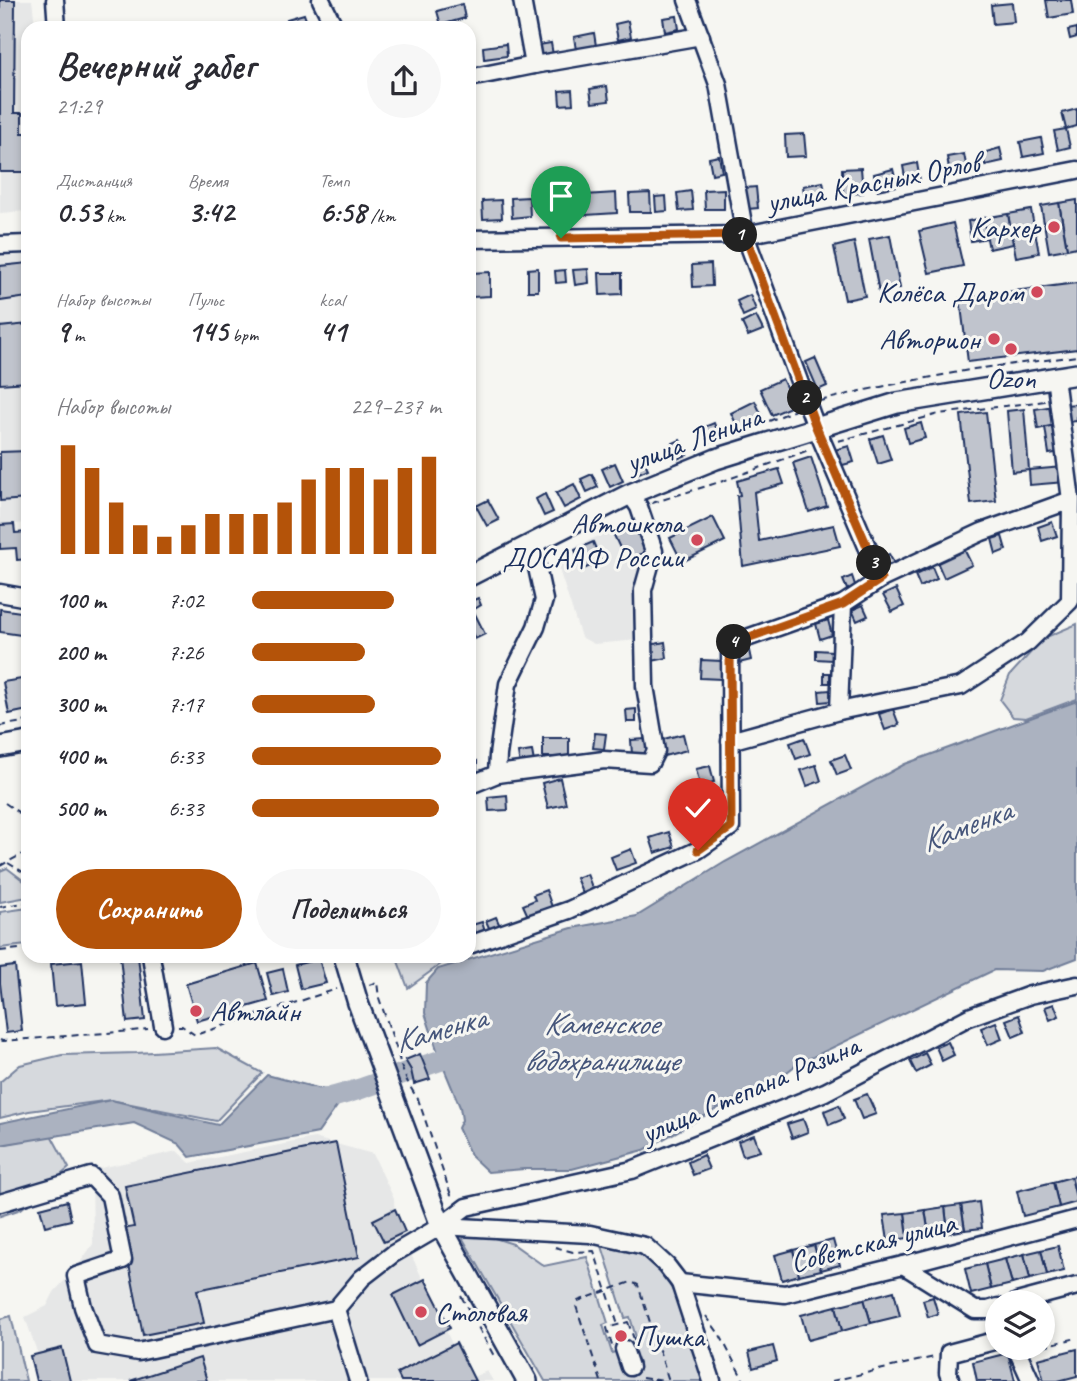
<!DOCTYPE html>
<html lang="ru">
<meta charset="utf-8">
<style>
body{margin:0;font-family:Caveat,sans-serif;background:#f7f7f7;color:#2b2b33;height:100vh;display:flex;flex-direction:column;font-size:26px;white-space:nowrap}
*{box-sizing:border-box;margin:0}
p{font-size:23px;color:#7c7c81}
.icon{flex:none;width:38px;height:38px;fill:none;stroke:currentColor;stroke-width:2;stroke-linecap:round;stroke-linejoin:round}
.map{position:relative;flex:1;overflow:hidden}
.panel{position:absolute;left:21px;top:21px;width:455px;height:942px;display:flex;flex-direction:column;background:#fff;border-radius:21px;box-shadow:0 4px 10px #0003}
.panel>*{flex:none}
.fabs{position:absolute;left:985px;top:1290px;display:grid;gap:14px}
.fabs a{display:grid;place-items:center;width:70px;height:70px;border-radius:50%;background:#fff;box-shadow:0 4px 10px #0003;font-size:35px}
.pin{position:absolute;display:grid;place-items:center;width:60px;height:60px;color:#fff;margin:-72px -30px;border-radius:50% 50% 50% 0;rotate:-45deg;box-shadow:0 0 7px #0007}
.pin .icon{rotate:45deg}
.km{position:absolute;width:35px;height:35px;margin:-18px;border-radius:50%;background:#222;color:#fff;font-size:19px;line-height:35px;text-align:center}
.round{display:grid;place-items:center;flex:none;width:74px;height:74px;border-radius:37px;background:#f7f7f7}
.overview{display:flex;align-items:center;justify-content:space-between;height:119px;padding:0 35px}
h1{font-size:38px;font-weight:700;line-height:52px}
.figures{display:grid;grid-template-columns:repeat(3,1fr);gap:10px;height:119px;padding:7px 35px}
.figures div{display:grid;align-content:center}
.figures b{font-size:30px;font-weight:700}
.figures small{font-size:19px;font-weight:400}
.figures p{font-size:19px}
.chart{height:196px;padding:14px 35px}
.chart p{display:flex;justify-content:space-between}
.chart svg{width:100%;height:126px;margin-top:7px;stroke:#b45309;stroke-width:6}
.button{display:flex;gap:14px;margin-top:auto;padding:14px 35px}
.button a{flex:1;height:80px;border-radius:42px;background:#b45309;color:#fff;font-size:28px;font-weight:700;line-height:80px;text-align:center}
.button a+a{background:#f7f7f7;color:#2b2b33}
ul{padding:0 35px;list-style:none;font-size:23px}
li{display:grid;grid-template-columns:112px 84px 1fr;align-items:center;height:52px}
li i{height:18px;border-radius:9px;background:#b45309}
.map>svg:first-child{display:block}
</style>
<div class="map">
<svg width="1077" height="1381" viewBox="0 0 1077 1381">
<rect width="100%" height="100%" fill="#f6f6f2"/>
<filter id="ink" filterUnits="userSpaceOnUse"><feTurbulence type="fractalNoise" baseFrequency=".0143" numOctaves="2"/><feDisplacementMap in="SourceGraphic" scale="14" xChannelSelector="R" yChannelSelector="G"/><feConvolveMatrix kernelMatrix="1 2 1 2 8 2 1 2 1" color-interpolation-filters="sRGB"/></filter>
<g filter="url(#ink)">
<g fill="#e6e7e7">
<polygon points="0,0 32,0 35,25 41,27 41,28 28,28 28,211 0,213"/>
<polygon points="28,254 28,523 0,525 0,257"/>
<polygon points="635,518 649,554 638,640 594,644 581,637 555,557"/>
<polygon points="314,1138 373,1154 394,1199 395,1219 468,1379 487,1371 493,1381 47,1381 25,1317 47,1306 54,1292 77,1267 93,1244 92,1170 177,1151 190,1163"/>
</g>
<g fill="#d6d9dd" stroke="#78849e" stroke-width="2">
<polygon points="1077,624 1077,699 1026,718 1013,717 1000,700 1010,675 1044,638"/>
<polygon points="7,868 28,884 28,897 0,902 0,871"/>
<polygon points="28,908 28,942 27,945 0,948 0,912"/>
<polygon points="396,956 452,956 408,988"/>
<polygon points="216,1048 262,1073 216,1121 111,1100 29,1111 0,1118 0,1082 20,1065 62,1055 137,1053"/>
<polygon points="51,1135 69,1168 21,1209 0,1216 0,1145"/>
<polygon points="473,1231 513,1244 544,1266 587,1257 608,1323 603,1325 612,1353 638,1344 630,1317 625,1318 601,1243 637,1252 663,1272 678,1301 705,1381 545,1381 463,1239 467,1233"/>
<polygon points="11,1316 26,1381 0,1381 0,1319"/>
</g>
<g fill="#abb2c0" stroke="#717e99" stroke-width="2">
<polygon points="1077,701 1077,958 1043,971 994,970 796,1065 765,1089 731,1101 644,1150 572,1169 524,1169 488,1172 471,1156 458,1128 462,1120 460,1107 440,1059 425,1013 426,983 438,969 572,928 637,916 725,862 905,764"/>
<polygon points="267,1075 345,1095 318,1133 190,1157 179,1144 134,1123 0,1145 0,1123 111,1100 218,1125"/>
</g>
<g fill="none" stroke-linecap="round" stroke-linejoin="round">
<path stroke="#abb2c0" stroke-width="21" d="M316,1101c53,-11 101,-36 153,-49"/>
</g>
<g fill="#c0c4cd" stroke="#1b2f5e" stroke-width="2">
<polygon points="0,0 15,0 14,113 22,113 22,133 28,133 28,172 0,172"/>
<polygon points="1046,0 1071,0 1073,14 1049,18"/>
<polygon points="1012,3 1014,22 993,24 991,5"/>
<polygon points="462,4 465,18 441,25 437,11"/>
<polygon points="304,14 309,28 289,28 287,19"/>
<polygon points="677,16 679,29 665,32 663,18"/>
<polygon points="628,21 631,37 618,40 615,24"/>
<polygon points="1077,28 1077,37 1070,39 1068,30"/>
<polygon points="594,33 596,46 576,50 574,37"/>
<polygon points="551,43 553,55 541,57 539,45"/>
<polygon points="506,44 507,56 484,59 483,47"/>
<polygon points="607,86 609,101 592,103 590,89"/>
<polygon points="572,90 573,104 560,105 559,91"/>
<polygon points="1077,109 1077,126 1066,129 1062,113"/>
<polygon points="1066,129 1070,147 1058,150 1054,131"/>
<polygon points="804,134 806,156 786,157 785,135"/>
<polygon points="1041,138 1044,153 1023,157 1020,142"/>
<polygon points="1000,148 1003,161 985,165 983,153"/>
<polygon points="964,154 967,170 950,174 947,157"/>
<polygon points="719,156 722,172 712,174 709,158"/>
<polygon points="917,163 920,181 906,183 903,166"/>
<polygon points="861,168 863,193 843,194 842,169"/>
<polygon points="893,169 897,186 877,190 874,174"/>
<polygon points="823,182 826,196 805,200 803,186"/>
<polygon points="756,187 758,208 748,209 745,188"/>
<polygon points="724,189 724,209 705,209 704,190"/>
<polygon points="564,190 565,215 549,217 547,191"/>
<polygon points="691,191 693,210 679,211 677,193"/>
<polygon points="616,193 617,213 586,215 585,195"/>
<polygon points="650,193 651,212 630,212 629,194"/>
<polygon points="666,196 667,211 656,212 655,197"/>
<polygon points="529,197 530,216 512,218 511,198"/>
<polygon points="501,200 502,218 483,219 482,201"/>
<polygon points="1077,200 1077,247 1067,249 1059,203"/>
<polygon points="1059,203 1067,249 1049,252 1041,206"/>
<polygon points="474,208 474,219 469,220 469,209"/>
<polygon points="1031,210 1039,253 1016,257 1008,214"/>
<polygon points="1008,214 1013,244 989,249 983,218"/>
<polygon points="983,218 987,238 971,241 968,221"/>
<polygon points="953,223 963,266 929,273 919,231"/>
<polygon points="890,235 900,288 879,292 869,239"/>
<polygon points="854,242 865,296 845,300 834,247"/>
<polygon points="28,263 28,297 0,301 0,266"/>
<polygon points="711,264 712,286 693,287 692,265"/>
<polygon points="538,268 538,291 528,291 528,269"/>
<polygon points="588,269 589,283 575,285 573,270"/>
<polygon points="565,270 566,282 556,283 555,271"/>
<polygon points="490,272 490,296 472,297 471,273"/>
<polygon points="599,273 622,273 622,294 600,295"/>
<polygon points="1077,283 1077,349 968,362 960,298"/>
<polygon points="750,295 756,310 743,316 737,301"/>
<polygon points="756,316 763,330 748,336 742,323"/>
<polygon points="28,324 28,382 0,384 0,327"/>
<polygon points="815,358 827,386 818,390 806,362"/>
<polygon points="782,379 795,405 772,415 760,389"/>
<polygon points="755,401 763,418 739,430 731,413"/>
<polygon points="1077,404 1077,421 1065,422 1064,405"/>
<polygon points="1054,406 1057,425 1038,429 1035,409"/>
<polygon points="1024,409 1029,470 1012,472 1007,411"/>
<polygon points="986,412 996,501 971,504 961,415"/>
<polygon points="714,423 720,438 708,443 702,428"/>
<polygon points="921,423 925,438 908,443 904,428"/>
<polygon points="1057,425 1061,452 1049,454 1045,427"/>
<polygon points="883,435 891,460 878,464 870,439"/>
<polygon points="680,440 687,455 677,459 671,444"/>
<polygon points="849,446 854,462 835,467 831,451"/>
<polygon points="28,451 28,499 0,501 0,452"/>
<polygon points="642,456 648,469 637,474 631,461"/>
<polygon points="811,457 827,506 809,512 793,463"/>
<polygon points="615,463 623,481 610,487 602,469"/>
<polygon points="1063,467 1065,482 1030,485 1029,470"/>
<polygon points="779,469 784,484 754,492 759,541 834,525 840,546 743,566 737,496 740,495 737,481"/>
<polygon points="592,474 598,487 587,492 581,479"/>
<polygon points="574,484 581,499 564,508 556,493"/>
<polygon points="545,494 553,512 544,516 536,499"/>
<polygon points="488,500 499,520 487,526 476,506"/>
<polygon points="713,517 725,541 682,562 670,538"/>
<polygon points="633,522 646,552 626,561 612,531"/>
<polygon points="1052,522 1057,536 1042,541 1038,527"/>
<polygon points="14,524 15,533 28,532 28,559 17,560 16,548 0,549 0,525"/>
<polygon points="1002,536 1006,550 996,554 992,539"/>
<polygon points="593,542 601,561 584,569 575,550"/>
<polygon points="964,549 972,565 944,578 937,562"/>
<polygon points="889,554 895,565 881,572 875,561"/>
<polygon points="932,567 937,579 920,587 915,575"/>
<polygon points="852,576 857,591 849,594 843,580"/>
<polygon points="896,589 904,606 892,612 883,595"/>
<polygon points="478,598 481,605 473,610 485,634 475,639 469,627 469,602"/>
<polygon points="863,605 868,616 857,621 852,610"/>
<polygon points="0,609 28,613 28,636 0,632"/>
<polygon points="828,620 832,635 820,639 816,624"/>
<polygon points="665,642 667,658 652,661 649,645"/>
<polygon points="748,646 751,660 739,663 736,649"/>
<polygon points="816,650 832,651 832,660 816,659"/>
<polygon points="701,660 722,661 721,679 700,678"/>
<rect x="824" y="673" width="6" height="10"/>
<polygon points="28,678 28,710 9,714 3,682"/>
<polygon points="830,690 831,701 820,702 819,691"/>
<polygon points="636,709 636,722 627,722 626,710"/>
<polygon points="893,709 899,725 885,730 879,714"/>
<polygon points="595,733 606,734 604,749 593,748"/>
<polygon points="683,734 687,750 664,756 660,740"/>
<rect x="543" y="738" width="26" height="19"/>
<polygon points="804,738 810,754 796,759 790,743"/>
<polygon points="646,739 647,753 632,754 631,740"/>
<polygon points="532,751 534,762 520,765 518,753"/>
<polygon points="845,755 851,770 837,775 831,760"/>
<polygon points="477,761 477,776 469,776 469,762"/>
<polygon points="816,765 821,781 807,786 801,770"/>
<polygon points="710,766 714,782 700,785 696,769"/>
<polygon points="560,778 566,804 548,808 542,783"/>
<polygon points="507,795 508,810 489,811 488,797"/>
<polygon points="669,832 674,847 655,853 650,838"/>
<polygon points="631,849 636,863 616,870 611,857"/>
<polygon points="587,874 593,890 583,894 576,878"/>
<polygon points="546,890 552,907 528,916 523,905 535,900 533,895"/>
<polygon points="496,917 500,926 490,930 486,921"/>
<polygon points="482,922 485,932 476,936 472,925"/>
<polygon points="120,956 138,956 145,1020 127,1022"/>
<polygon points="319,959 326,983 301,989 295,965"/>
<polygon points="82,961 86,1003 55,1006 51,964"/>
<polygon points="257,963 268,1001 197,1021 186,984"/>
<polygon points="15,966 22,1031 6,1033 0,983 0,968"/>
<polygon points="283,969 288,992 273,996 267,973"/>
<polygon points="1054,1004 1059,1016 1050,1020 1045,1007"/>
<polygon points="1019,1015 1025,1032 1013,1037 1006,1020"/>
<polygon points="996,1022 1002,1039 988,1045 981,1028"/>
<polygon points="948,1042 954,1055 942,1061 936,1047"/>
<polygon points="925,1053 931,1065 916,1073 910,1061"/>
<polygon points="420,1054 430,1079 414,1084 411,1070 405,1060"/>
<polygon points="867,1094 876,1114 862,1119 854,1099"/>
<polygon points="839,1105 844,1119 829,1125 824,1111"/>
<polygon points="803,1119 808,1132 792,1138 787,1124"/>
<polygon points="754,1135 760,1151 743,1156 738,1141"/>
<polygon points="336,1143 359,1257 197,1290 204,1323 143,1335 122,1229 134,1227 125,1186"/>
<polygon points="703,1155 709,1169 693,1175 688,1162"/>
<polygon points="1077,1176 1077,1200 1071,1177"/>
<polygon points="1071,1177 1077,1202 1059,1207 1053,1182"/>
<polygon points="1053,1182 1059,1207 1023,1216 1017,1191"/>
<polygon points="67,1201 71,1220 45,1226 40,1208"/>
<polygon points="979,1202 982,1228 965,1230 961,1205"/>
<polygon points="961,1205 965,1230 948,1233 945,1207"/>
<polygon points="945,1207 948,1233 929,1235 925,1210"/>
<polygon points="395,1209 405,1232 384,1242 373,1220"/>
<polygon points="925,1210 929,1235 908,1238 905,1213"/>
<polygon points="905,1213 908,1238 888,1241 884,1215"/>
<polygon points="833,1240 840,1265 821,1270 814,1245"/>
<polygon points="814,1245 821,1270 799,1275 793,1250"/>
<polygon points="1058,1246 1064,1271 1047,1275 1041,1250"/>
<polygon points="793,1250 799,1275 782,1280 775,1255"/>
<polygon points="1041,1250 1047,1275 1030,1279 1024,1254"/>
<polygon points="1024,1254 1030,1279 1012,1284 1005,1259"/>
<polygon points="1005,1259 1012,1284 991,1289 985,1264"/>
<polygon points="985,1264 991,1289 971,1294 965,1269"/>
<polygon points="425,1279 450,1328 417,1345 393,1295"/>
<polygon points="894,1291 900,1316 871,1323 864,1299"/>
<polygon points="933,1297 938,1314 928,1317 923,1300"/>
<polygon points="864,1299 871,1323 842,1331 836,1306"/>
<polygon points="836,1306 842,1331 808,1340 801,1315"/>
<polygon points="456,1343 475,1381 401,1381 397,1373"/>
<polygon points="773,1346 777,1361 753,1368 749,1352"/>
<polygon points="62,1348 70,1381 36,1381 30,1356"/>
<polygon points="1077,1349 1077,1376 1058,1381 1044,1381 1038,1359"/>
<polygon points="1008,1353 1015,1381 977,1381 973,1362"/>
<polygon points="200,1358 207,1381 130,1381"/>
</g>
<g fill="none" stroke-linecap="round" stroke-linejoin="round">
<g stroke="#1b2f5e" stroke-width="21">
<g id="minor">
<polyline points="55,0 57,28"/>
<polyline points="321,0 335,28"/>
<polyline points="522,0 534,65"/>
<polyline points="687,0 718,84 745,235 816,427 881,579"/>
<polyline points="469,78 534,65 701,36"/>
<polyline points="469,239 745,235 1077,170"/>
<polyline points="0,245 28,244"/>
<polyline points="1055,377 1071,500"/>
<polyline points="0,593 28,598"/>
<polyline points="839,711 843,604"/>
<polyline points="497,774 498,755 508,684 536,627 544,600 535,558 527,546"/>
<polyline points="469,783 475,783 497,774 604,760 650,763 656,751 645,686 643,590 654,551 639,507 630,494"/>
<polyline points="469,945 569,910 698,850 731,827 730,644 843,604 881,579 982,532 1071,500 1070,601 1028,642 961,686 839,711 730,741"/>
<polyline points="151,956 163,1026"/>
<polyline points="0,1203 91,1176 110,1196 123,1260 76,1276 83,1307 97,1345 138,1352 336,1309 362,1278 393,1254 441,1226 466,1207 632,1170 825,1092 969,1017 1030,995 1077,985"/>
<polyline points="441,1226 590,1234 645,1246 667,1266 680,1283 712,1381"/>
<polyline points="903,1265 975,1310 988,1310 998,1307"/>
<polyline points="680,1283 785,1294 903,1265 1077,1219"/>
<polyline points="1017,1302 1077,1286"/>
<polyline points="336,1309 358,1381"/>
<polyline points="1013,1348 1017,1350 1031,1381"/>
<polyline points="624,1349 630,1367"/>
<polyline points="951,1381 948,1373 949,1353 998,1340"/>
</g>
</g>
<g stroke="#1b2f5e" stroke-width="24">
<g id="major">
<polyline points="469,576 630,494 716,459 897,403 1077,374"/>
<polyline points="0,747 28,742"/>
<polyline points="344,956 358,1003 441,1226 527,1381"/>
</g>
</g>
<g stroke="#1b2f5e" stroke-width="2" stroke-dasharray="7 5" stroke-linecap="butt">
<polyline points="820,401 865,390 974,369 1077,356"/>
<polyline points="736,435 795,410"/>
<polyline points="838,441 939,414 1045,401"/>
<polyline points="652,503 723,481 809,450"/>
<polyline points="0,726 28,721"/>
<polyline points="5,803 28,819"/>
<polyline points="8,863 28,875"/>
<polyline points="0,866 28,851"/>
<polyline points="0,907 28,902"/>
<polyline points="0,951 28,948"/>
<path d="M369,985l8,-3 2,16 19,55c3,17 10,32 20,46l33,96 -2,4"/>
<polyline points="178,1026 182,1026 195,1035 337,989"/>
<polyline points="0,1040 2,1041 132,1031 148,1029"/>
<polyline points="555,1247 573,1252 594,1251 618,1325"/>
<polyline points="461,1296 494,1356"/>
<polyline points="706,1316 720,1335 744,1381"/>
<polygon points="628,1322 635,1342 613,1349 607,1328"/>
<polyline points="1043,1346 1077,1338"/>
<polyline points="642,1378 665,1381"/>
<polyline points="601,1381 576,1306 578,1301 631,1282 638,1285 669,1381"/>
<polyline points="832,1381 934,1357"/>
</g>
<use href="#minor" stroke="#f6f6f2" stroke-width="16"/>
<use href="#major" stroke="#f6f6f2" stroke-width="19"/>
</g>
</g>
<g fill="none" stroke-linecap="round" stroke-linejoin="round" filter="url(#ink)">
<g stroke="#fff" stroke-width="14">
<polyline id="route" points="561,238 745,235 816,427 881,579 843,604 730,644 731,827 698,850"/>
</g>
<use href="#route" stroke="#b45309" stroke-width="9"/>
</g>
<g fill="#d1495b" stroke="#f6f6f2" stroke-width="2.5">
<circle cx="1054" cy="227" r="7"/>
<circle cx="1037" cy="292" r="7"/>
<circle cx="994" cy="339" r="7"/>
<circle cx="1011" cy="349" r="7"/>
<circle cx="697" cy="540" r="7"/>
<circle cx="196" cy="1011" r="7"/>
<circle cx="421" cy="1312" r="7"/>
<circle cx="621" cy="1336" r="7"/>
</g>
<g text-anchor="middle" stroke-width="6" stroke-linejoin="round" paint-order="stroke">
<g font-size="30" fill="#1b2f5e" stroke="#f6f6f2">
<text transform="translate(873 182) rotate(-11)" y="10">улица Красных Орлов</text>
<text transform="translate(694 439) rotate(-20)" y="10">улица Ленина</text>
<text transform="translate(750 1089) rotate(-23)" y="10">улица Степана Разина</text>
<text transform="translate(873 1242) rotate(-14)" y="10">Советская улица</text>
</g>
<g font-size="30" fill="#1b2f5e" stroke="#f6f6f2" text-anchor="end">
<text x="1040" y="237">Кархер</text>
<text x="1023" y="302">Колёса Даром</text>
<text x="980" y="349">Авторион</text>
<text x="1011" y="388" text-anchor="middle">Ozon</text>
<text x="683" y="533">Автошкола<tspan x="683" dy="34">ДОСААФ России</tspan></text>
<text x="210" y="1021" text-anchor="start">Автлайн</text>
<text x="435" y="1322" text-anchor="start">Столовая</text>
<text x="635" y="1346" text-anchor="start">Пушка</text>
</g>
<g font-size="32" font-style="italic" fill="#46567b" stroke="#f6f6f2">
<text transform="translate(966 825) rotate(-21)" y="11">Каменка</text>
<text x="601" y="1034">Каменское<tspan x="601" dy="37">водохранилище</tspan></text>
<text transform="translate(440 1029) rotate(-16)" y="11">Каменка</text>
</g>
</g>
</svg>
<div class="fabs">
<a><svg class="icon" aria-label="layers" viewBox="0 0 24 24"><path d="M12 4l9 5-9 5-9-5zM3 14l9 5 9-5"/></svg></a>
</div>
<div class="pin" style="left:561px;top:238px;background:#1e9e55"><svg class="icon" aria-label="arrive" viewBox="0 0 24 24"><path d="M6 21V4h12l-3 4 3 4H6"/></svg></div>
<div class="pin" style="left:698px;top:850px;background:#d93025"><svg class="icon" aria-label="check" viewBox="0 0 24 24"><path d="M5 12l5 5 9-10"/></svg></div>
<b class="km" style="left:740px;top:235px">1</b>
<b class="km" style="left:805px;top:398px">2</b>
<b class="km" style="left:874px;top:563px">3</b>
<b class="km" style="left:734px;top:642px">4</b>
<section class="panel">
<div class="overview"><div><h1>Вечерний забег</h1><p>21:29</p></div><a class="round"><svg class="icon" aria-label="share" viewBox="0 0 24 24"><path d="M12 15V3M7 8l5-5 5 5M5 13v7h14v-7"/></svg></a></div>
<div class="figures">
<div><p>Дистанция</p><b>0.53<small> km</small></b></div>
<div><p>Время</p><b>3:42</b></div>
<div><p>Темп</p><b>6:58<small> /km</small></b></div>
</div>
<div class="figures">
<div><p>Набор высоты</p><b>9<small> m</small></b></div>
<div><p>Пульс</p><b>145<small> bpm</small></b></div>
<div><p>kcal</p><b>41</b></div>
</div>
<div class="chart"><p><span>Набор высоты</span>229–237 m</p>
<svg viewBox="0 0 160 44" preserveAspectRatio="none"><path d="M5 44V6M15 44V14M25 44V26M35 44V34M45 44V38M55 44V34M65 44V30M75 44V30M85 44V30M95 44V26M105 44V18M115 44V14M125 44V14M135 44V18M145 44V14M155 44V10"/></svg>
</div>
<ul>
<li><b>100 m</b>7:02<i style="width:75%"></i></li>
<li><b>200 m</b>7:26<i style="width:60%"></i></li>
<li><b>300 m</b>7:17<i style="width:65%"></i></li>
<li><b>400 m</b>6:33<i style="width:100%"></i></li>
<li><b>500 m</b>6:33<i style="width:99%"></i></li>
</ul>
<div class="button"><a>Сохранить</a><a>Поделиться</a></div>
</section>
</div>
